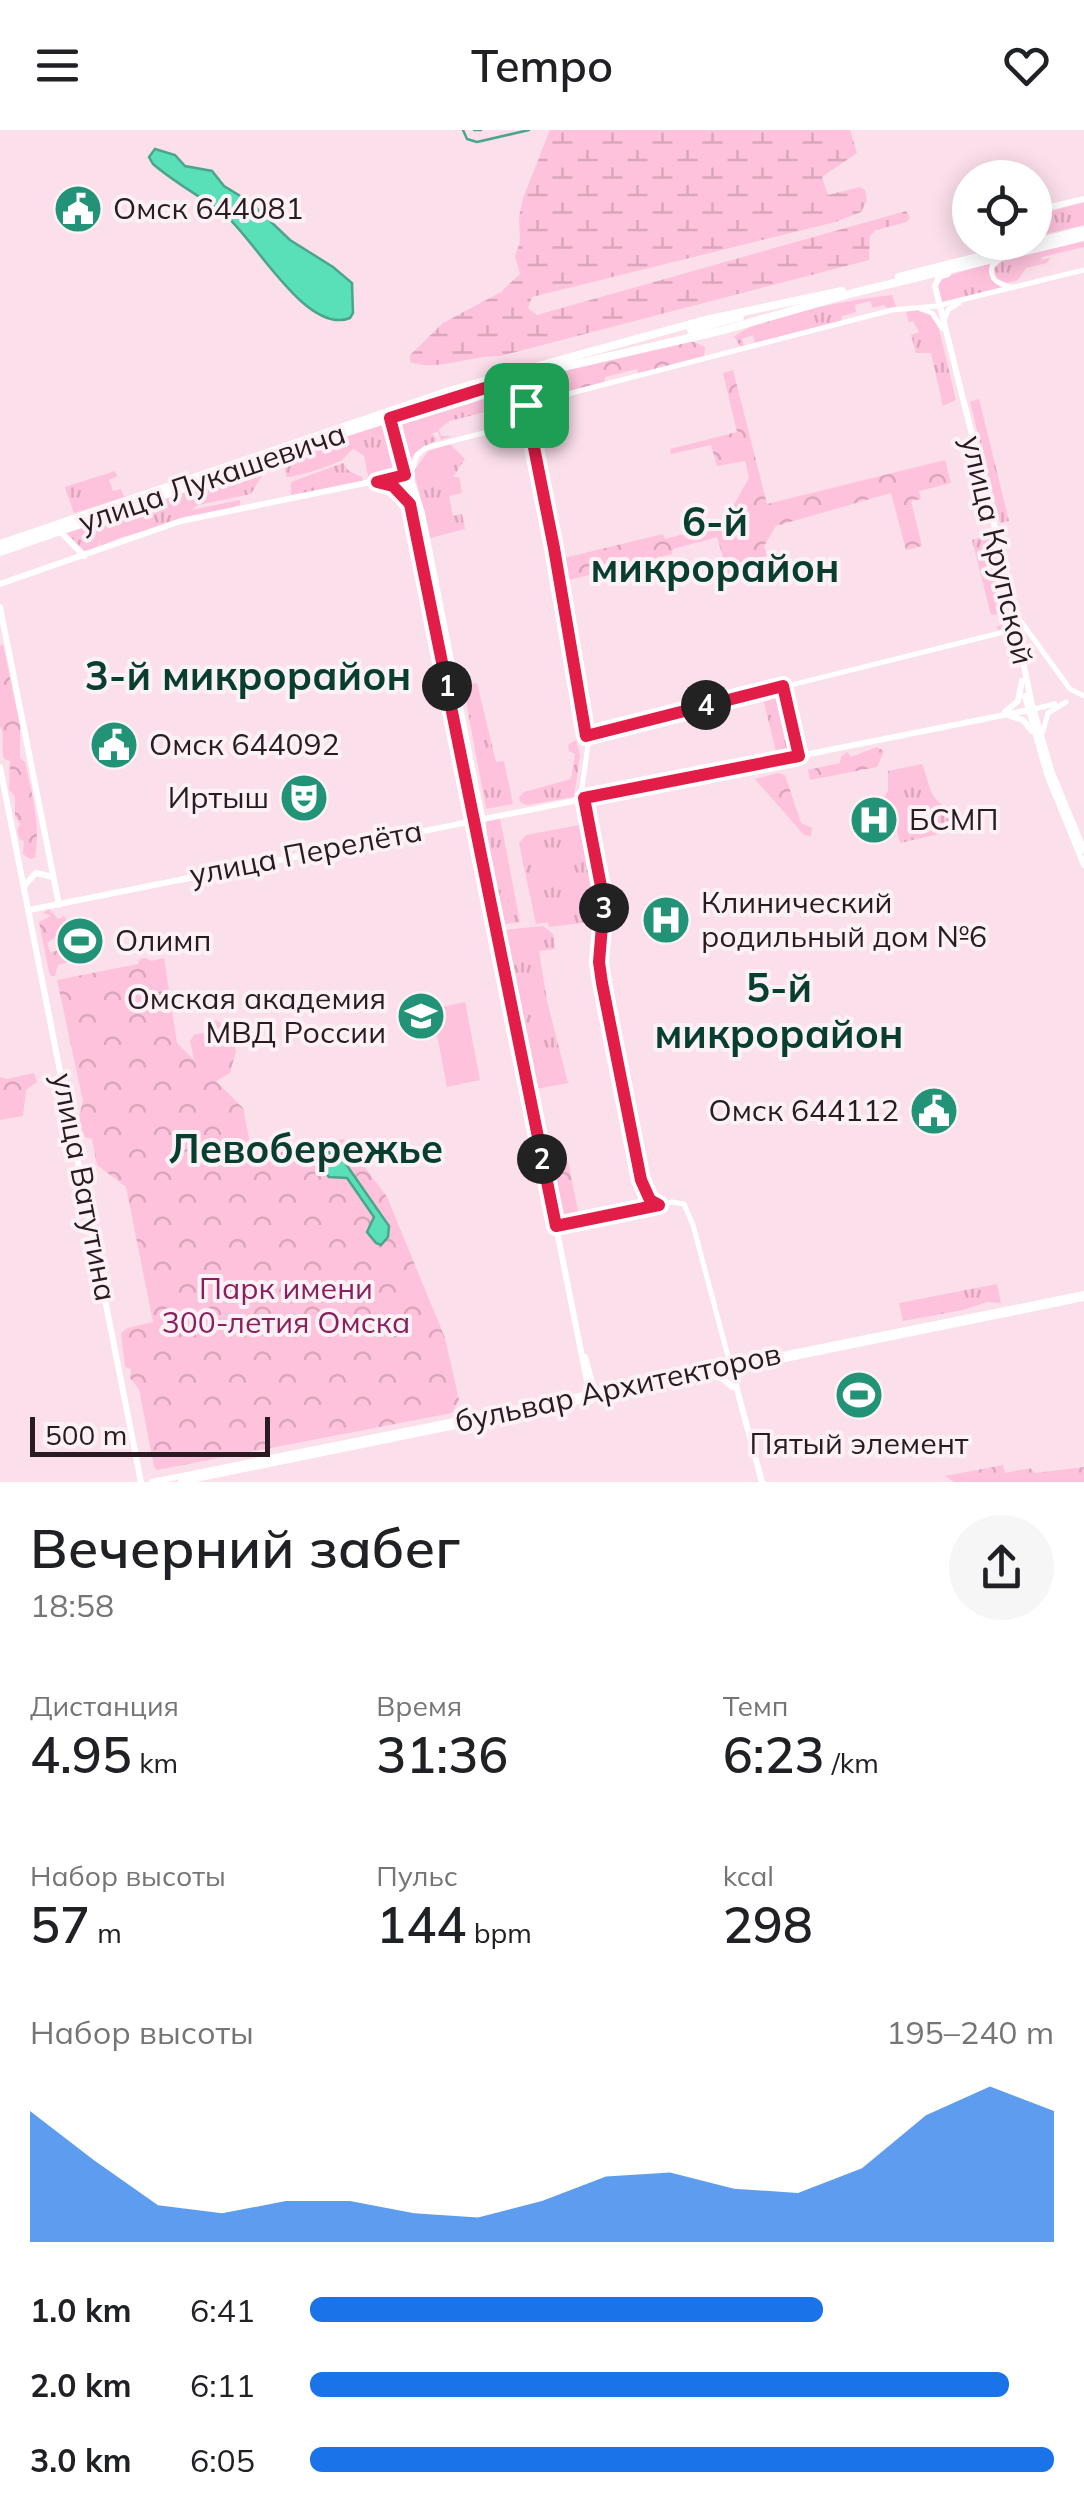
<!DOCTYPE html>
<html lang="ru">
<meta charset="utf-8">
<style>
body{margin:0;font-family:Mulish,sans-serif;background:#f6f6f6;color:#202124;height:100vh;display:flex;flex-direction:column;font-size:38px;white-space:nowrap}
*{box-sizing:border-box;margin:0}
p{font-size:32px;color:#757577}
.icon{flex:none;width:55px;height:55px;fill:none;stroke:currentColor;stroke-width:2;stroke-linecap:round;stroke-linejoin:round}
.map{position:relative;height:1352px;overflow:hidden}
.details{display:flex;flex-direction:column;background:#fff;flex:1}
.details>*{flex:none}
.buttons{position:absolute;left:952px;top:30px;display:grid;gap:20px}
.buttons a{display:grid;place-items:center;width:100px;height:100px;border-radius:50%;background:#fff;box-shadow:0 5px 25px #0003;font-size:50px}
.scale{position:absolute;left:30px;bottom:25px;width:240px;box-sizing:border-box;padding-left:10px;border:5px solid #2a1a22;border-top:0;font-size:28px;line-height:35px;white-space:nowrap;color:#2a1a22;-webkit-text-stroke:8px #fcf2f6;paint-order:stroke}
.pin{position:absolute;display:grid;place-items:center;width:85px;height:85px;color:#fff;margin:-42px;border-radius:20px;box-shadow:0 5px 15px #0006}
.km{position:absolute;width:50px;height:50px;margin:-25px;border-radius:50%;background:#222;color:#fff;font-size:28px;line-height:50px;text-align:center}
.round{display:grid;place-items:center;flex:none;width:105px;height:105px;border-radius:52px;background:#f6f6f6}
.head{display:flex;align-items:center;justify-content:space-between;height:170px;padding:0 30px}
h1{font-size:55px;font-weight:600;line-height:75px}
.stats{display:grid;grid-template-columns:repeat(3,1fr);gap:15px;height:170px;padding:10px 30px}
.stats div{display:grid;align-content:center}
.stats b{font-size:50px;font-weight:600}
.stats small{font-size:28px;font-weight:400}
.stats p{font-size:28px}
.chart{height:280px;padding:20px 30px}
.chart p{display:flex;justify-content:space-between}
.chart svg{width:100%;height:180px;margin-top:10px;fill:#1a73e8;opacity:.7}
ul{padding:0 30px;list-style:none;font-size:32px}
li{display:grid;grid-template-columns:160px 120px 1fr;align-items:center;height:75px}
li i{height:25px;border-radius:12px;background:#1a73e8}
header{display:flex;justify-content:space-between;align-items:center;height:130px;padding:0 30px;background:#fff;font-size:45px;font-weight:600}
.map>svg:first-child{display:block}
</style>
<header><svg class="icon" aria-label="menu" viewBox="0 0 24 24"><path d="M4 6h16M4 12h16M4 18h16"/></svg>Tempo<svg class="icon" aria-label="heart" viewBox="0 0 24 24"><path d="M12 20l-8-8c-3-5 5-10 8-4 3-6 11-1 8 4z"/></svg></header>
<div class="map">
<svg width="1084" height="1352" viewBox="0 0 1084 1352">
<defs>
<pattern id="grass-tufts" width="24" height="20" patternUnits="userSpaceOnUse" patternTransform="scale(2.5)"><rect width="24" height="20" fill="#fec2dc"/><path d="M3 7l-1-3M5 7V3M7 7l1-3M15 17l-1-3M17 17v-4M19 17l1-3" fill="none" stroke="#daa6bc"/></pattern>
<pattern id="forest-crowns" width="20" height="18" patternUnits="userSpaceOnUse" patternTransform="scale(2.5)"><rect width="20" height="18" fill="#fec2dc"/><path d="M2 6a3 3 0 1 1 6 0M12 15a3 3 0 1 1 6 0" fill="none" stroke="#daa6bc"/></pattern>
<pattern id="wetland-marsh" width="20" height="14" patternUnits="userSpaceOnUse" patternTransform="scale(2.5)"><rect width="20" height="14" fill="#fec2dc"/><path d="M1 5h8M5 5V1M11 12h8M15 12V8" fill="none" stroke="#daa6bc"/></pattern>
</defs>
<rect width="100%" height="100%" fill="#fbdfeb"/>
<g fill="url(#grass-tufts)">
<polygon points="1084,72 1084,95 1046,104 1038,99 1036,92 1042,84"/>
<polygon points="1084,110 1084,117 1042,127 1041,130 1050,128 1047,133 1026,138 1018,150 1006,153 996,148 994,139 1000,131"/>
<polygon points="991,133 991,150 1002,157 942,172 937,156 944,147"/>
<path d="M892,165l4,12 -8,2 -4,-4 -11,3 -3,-7 -15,4 1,7 -14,4 -1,5 -86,23 -2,-9 -11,4 2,7 -3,1 -7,-10c24,-22 123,-38 158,-42z"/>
<polygon points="917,180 927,181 937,191 956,270 943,276 931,223 916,223 911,205 919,202 913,191 909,192 906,182"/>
<polygon points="484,261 489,281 450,291 439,299 441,306 452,306 441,310 438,302 432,303 437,310 418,320 411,328 406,326 396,294 398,290"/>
<polygon points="979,269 1009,391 1000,393 970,272"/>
<path d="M381,294l7,5 12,40 -4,6 -27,6 -5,-25 -10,-7c-5,2 -8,8 -12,11 -8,5 -49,18 -55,17l-4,-15 8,-2 -1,-5z"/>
<polygon points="450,314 465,329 453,347 459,347 462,363 449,366 453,386 462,384 465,399 430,408 414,341 428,321"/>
<path d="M266,332l1,5 -16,27 -53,11 -7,5 49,-10v5l-8,3 -110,29 -22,9v-7l-2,8 -13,4 -19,-18c16,-6 28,-6 43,-13l-1,-2z"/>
<polygon points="343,333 349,341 362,347 363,352 291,365 291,352"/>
<polygon points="115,341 117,346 109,350 113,361 121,359 124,367 74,383 65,357"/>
<polygon points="986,406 992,409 1008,496 999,500 996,497 1001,495 998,484 991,485 972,410"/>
<polygon points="477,553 496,632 504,631 513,674 486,679 463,555"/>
<polygon points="780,561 795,622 777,626 764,572 770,570 762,565"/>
<polygon points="576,610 580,626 574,667 527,675 521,673 519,667 524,662 571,649 575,624 569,621 568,615"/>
<path d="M922,634c11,27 4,33 33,49l5,16 -60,14 -3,-13 -23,-17 14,-22v-20z"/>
<polygon points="500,688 520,792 499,795 489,741 492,739 485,696 486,690"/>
<polygon points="579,695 594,773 587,776 590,792 549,797 548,792 536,794 519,713 526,705"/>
<polygon points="543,796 553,804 555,819 539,821 547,871 568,953 536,959 504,800"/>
<polygon points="997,1154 1001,1173 987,1172 963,1180 903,1191 899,1173"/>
</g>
<g fill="url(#forest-crowns)">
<polygon points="694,212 705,217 704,227 639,244 636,239 605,247 604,253 550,267 559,250 557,243 559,241 676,213"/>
<polygon points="733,240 767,374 945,330 951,353 919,361 921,369 911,371 922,416 906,420 891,363 776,396 764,416 767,426 742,432 730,451 717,407 673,419 672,424 569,450 564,428 663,404 665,409 723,394 749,348 745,331 717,336 711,315 671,324 670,319 737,302 723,243"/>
<path d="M3,514l17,82v32l5,4c7,32 16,63 10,96l-5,1 -7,-5 1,-13 -4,-1 -3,-10 3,-6 -5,-8v-20l-6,-6 1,-29 -6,-2c-4,-12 2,-23 -4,-33v-80z"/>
<polygon points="877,617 884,621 877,637 810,650 808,640 840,633 841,627 847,622 851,627"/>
<polygon points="778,643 785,645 801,693 812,698 811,706 804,705 755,649"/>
<polygon points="49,779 58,789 64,786 68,792 60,804 47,813 50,822 69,819 72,831 58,835 55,846 51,846 49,842 39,792 51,786 43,783"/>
<polygon points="146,828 151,831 164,828 177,913 194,930 190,911 195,904 204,903 212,889 230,897 236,921 230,943 216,951 243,978 253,1028 344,1009 387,1067 445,1208 459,1270 452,1283 157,1340 154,1337 139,1259 130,1248 131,1239 125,1237 121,1203 128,1198 153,1192 126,1057 97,1035 92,1009 85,1007 78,992 83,971 57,850 138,834 140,829"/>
<polygon points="34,943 37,952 26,960 23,986 0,990 0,947 7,949"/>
<polygon points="568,1031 579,1086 561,1090 550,1034"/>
<polygon points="1003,1335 1005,1343 1030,1338 1035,1343 1084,1337 1084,1352 954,1352 945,1346"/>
</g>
<path fill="url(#wetland-marsh)" d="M550,0h300l7,23 -35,24 6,18 32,-8 5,3 2,10 -6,12 -26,10 -303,75 -4,11 9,7 369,-104 4,6 -3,5 -31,8 -6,6 -1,24 -369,96c-30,-1 -61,16 -90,6v-7l33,-32 58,-31 19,-18 -5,-18 5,-14 -1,-25 4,-19z"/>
<polygon fill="#fec2dc" points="465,872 480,950 447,957 432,879"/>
<g fill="#59e0b9" stroke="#4ba58c" stroke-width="2.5">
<path d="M155,19l20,6 10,11 27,5 12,15 26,16 40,38 43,27 19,16 1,30 -3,5c-44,18 -97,-82 -127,-105 -23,-17 -48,-30 -70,-49l-4,-7z"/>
<polygon points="328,1022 341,1027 389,1096 388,1107 381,1115 376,1113 367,1102 374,1087 347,1048 329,1047 317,1033 319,1027"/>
</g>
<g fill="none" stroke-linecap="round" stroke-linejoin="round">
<g stroke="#4ba58c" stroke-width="2.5">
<polyline points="463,0 467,9 477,12 529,0"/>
<polyline points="474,0 481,0"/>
</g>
<g stroke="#fff" stroke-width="5">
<path d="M1000,129l-8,7c-3,14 7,18 19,21"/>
<polyline points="921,179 932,183 942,198"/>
<polyline points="944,190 948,180 959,173"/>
<polyline points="520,249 552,404 588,615 582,658 604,773 599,832 602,853 641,1050 650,1070 659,1075"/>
<polyline points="525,275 892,180 937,176 1084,140"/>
<polyline points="411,343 417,325 426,318 529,291"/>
<polyline points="1017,486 1070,559 1084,566"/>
<polyline points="783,556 799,627"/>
<polyline points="1034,579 1055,574"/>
<polyline points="1043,601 1048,583 1066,572"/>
<polyline points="586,606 1012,500"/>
<polyline points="556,1096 672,1072 684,1074 693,1095 730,1234"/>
</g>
<g stroke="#fff" stroke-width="6">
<polyline points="1035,87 1046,78 1084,69"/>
<polyline points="1035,97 1035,102"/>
<polyline points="948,144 939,147 935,156 1003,430 1031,571 1052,643 1084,720"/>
<polyline points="390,288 405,345 591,1271"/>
<polyline points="392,291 422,383 482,688 484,704 481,716"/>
<polyline points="383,353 400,360 409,371"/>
<polyline points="57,398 84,426"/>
<polyline points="0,454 181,391 405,345"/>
<polyline points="0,477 59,775"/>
<polyline points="1025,566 1047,644 1084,735"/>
<polyline points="1005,582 1018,571 1022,551"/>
<polyline points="1010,586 1023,590 1032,601"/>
<polyline points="0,637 141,1352"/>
<polyline points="24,756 36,743 53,747"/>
<polyline points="29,780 1034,579"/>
<polyline points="585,1227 595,1263"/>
<polyline points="731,1237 762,1352"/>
<polyline points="713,1246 723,1249 732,1257"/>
<polyline points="152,1352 1084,1164"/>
<polyline points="181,1352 1084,1168"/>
</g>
<g stroke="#fff" stroke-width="8">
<polyline points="899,147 1084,100"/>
<polyline points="691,200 740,187"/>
<polyline points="0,414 452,260 705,190 842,161"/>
<polyline points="0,422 335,306 520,247 724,200 853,163 1084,107"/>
</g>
</g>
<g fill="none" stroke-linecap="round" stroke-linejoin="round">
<g stroke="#fff" stroke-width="20">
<polygon id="route" points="520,247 554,418 586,606 783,556 799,626 584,668 604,772 599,832 602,853 641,1050 650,1070 659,1075 556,1096 410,374 393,356 377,352 405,345 390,288"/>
</g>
<use href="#route" stroke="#e11d48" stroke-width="12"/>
</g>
<defs>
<g id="civic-disc" transform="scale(2.5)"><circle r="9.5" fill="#229376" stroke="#fcf2f6"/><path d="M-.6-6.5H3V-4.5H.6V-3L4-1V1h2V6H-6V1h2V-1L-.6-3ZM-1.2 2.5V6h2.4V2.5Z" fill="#fff"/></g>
<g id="theatre-disc" transform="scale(2.5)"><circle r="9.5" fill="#229376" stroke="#fcf2f6"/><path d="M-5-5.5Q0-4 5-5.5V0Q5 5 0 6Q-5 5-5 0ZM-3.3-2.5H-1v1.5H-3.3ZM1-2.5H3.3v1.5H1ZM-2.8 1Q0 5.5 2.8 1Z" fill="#fff"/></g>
<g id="hospital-disc" transform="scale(2.5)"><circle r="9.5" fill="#229376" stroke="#fcf2f6"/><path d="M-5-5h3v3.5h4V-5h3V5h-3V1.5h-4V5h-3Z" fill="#fff"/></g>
<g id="stadium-disc" transform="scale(2.5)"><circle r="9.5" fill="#229376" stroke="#fcf2f6"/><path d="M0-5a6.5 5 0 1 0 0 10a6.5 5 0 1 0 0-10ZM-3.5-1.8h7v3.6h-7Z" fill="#fff"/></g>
<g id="university-disc" transform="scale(2.5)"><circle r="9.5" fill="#229376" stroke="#fcf2f6"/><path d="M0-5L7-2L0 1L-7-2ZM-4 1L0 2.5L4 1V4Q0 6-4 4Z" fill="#fff"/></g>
</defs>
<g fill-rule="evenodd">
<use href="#civic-disc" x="78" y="79"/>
<use href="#civic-disc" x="114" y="615"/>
<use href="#theatre-disc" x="304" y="668"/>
<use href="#hospital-disc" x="874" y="690"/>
<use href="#hospital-disc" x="666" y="790"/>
<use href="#stadium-disc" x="80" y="811"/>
<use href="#university-disc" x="421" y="886"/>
<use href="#civic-disc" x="934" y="981"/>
<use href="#stadium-disc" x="859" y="1265"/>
</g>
<g text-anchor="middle" stroke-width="8" stroke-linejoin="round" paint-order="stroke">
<g font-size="30" fill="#2a1a22" stroke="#fcf2f6" text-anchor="start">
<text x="113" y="89">Омск 644081</text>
<text x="149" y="625">Омск 644092</text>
<text x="269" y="678" text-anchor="end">Иртыш</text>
<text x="909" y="700">БСМП</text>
<text x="701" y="783">Клинический<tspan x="701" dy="34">родильный дом №6</tspan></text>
<text x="115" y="821">Олимп</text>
<text x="386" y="879" text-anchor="end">Омская академия<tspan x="386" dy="34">МВД России</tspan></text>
<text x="899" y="991" text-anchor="end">Омск 644112</text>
<text x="859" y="1324" text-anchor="middle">Пятый элемент</text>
</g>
<g font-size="30" fill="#2a1a22" stroke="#fcf2f6">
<text transform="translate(212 348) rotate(-19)" y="10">улица Лукашевича</text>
<text transform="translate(997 420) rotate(77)" y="10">улица Крупской</text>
<text transform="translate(306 723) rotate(-11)" y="10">улица Перелёта</text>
<text transform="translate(84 1057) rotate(79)" y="10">улица Ватутина</text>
<text transform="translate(618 1258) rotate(-12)" y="10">бульвар Архитекторов</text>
</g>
<g font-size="30" fill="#8b1e5c" stroke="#fcf2f6">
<text x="286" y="1169">Парк имени<tspan x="286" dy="34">300-летия Омска</tspan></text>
</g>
<g font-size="40" font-weight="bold" fill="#083e30" stroke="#fcf2f6">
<text x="715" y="406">6-й<tspan x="715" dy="46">микрорайон</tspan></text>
<text x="248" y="560">3-й микрорайон</text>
<text x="779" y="872">5-й<tspan x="779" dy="46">микрорайон</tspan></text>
<text x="306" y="1033">Левобережье</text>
</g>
</g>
</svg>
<div class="buttons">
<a><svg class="icon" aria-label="locate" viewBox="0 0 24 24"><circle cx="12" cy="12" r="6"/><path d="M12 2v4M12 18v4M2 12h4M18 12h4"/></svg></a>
</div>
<div class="scale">500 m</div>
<div class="pin" style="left:526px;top:275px;background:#1e9e55"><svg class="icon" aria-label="arrive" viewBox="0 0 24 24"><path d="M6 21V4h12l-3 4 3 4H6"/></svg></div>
<b class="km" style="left:447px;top:556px">1</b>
<b class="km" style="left:542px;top:1029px">2</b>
<b class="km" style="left:604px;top:778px">3</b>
<b class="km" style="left:706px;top:575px">4</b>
</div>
<section class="details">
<div class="head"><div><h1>Вечерний забег</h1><p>18:58</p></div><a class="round"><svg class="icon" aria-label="share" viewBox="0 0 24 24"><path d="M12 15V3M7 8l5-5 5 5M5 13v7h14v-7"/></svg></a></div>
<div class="stats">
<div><p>Дистанция</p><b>4.95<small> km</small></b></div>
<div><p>Время</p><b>31:36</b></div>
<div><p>Темп</p><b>6:23<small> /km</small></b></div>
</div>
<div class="stats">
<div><p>Набор высоты</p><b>57<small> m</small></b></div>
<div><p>Пульс</p><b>144<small> bpm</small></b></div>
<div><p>kcal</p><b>298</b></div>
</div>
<div class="chart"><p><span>Набор высоты</span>195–240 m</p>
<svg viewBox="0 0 160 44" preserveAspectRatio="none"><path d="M0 44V12L10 24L20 35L30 37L40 34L50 34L60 37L70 38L80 34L90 28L100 27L110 31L120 32L130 26L140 13L150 6L160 12V44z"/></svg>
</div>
<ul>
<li><b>1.0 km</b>6:41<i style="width:69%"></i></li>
<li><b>2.0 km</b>6:11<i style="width:94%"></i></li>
<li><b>3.0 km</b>6:05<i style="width:100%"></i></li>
</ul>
</section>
